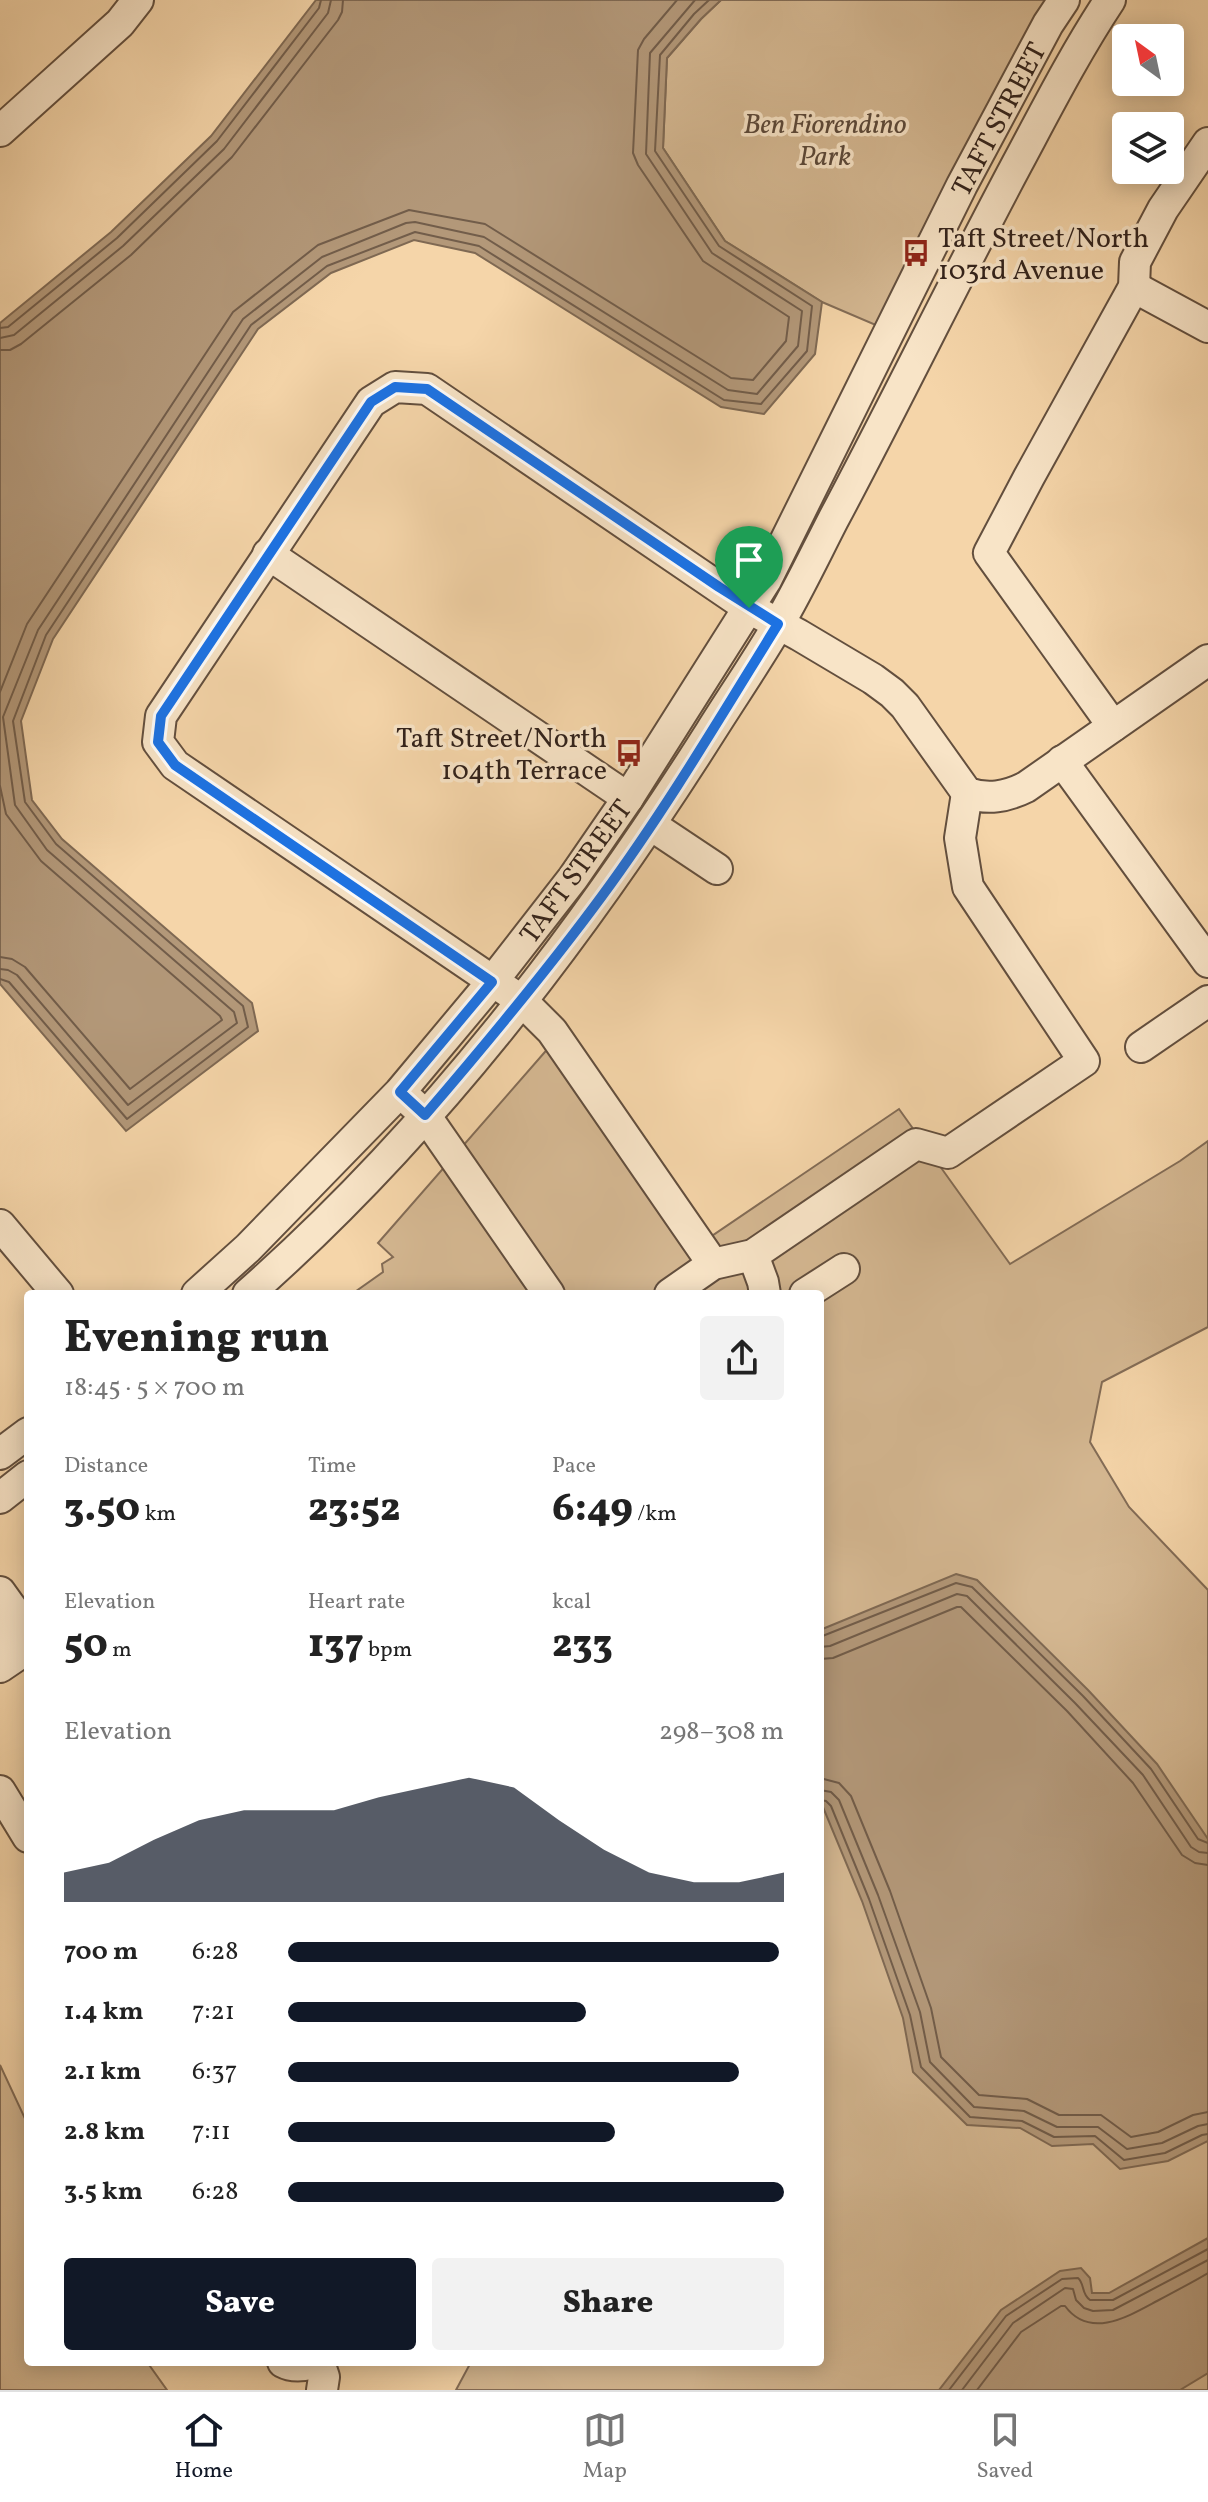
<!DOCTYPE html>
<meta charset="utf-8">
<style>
body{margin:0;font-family:Vollkorn,serif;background:#f2f2f2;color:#222;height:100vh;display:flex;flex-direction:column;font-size:30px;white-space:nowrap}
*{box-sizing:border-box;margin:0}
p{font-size:26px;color:#767676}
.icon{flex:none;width:44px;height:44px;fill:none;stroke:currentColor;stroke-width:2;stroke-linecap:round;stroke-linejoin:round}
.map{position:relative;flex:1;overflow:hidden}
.side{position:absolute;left:24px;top:1290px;width:800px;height:1076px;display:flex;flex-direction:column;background:#fff;border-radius:8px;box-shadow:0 4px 20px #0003}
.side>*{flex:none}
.needle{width:52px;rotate:327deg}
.buttons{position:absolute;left:1112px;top:24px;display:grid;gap:16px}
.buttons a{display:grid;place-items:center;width:72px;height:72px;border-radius:8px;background:#fff;box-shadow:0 4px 20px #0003;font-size:40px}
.pin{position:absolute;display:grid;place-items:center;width:68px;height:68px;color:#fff;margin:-82px -34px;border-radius:50% 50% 50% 0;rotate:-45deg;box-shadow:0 0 8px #0007}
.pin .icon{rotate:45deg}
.round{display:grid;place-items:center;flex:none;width:84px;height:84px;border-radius:8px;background:#f2f2f2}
.headline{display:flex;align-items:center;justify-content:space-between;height:136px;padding:0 40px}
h1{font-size:44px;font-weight:800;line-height:60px}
.figures{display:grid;grid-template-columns:repeat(3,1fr);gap:12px;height:136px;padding:8px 40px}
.figures div{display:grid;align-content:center}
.figures b{font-size:40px;font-weight:800}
.figures small{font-size:22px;font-weight:400}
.figures p{font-size:22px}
.chart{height:224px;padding:16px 40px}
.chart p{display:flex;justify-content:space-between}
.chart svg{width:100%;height:144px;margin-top:8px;fill:#111827;opacity:.7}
.cta{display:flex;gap:16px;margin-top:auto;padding:16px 40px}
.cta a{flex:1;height:92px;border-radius:8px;background:#111827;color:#fff;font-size:32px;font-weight:800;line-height:92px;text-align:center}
.cta a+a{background:#f2f2f2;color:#222}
ul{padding:0 40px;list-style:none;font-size:26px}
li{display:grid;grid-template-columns:128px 96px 1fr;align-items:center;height:60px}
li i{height:20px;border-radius:10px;background:#111827}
.tab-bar{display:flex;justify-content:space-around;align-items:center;height:112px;border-top:2px solid #e0e0e0;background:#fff;font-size:22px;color:#767676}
.tab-bar a{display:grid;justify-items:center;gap:4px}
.tab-bar .active{color:#111827}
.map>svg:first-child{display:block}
</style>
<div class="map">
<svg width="1208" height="2390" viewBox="0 0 1208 2390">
<rect width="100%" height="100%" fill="#f5d5a9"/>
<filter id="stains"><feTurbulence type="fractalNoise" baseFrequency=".0025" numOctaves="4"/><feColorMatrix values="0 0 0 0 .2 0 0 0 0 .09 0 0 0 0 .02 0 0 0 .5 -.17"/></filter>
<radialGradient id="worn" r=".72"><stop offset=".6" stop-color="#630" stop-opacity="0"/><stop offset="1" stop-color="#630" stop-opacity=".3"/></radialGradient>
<g fill="#d4b791" stroke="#836c56" stroke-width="2">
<polygon points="721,0 1063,0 878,326 822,302 725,241 663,148 667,58 701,19"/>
<polygon points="551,1045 691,1250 899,1109 1010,1264 1180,1161 1208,1141 1208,1327 1102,1382 1090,1442 1129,1507 1208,1590 1208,2390 456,2390 471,2362 820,2362 820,1294 352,1294 383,1272 382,1264 393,1257 378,1243"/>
<polygon points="0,2065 28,2125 28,2362 147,2362 167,2390 0,2390"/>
</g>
<g fill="#b39879" stroke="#7f6953" stroke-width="2">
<polygon points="316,0 721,0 701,19 667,58 663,148 725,241 822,302 815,354 764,414 721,407 475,253 414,240 331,273 258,329 53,639 21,721 32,800 62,839 252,1003 258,1031 126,1131 0,984 0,323 111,232 211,136"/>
<polygon points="956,1574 977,1580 1088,1690 1157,1764 1208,1839 1208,2141 1168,2161 1120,2169 1093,2144 1052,2146 1020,2128 967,2125 913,2072 903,2018 862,1901 820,1800 820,1630"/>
<polygon points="1208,2238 1208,2373 1180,2390 939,2390 1001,2310 1060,2271 1081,2268 1090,2278 1092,2293 1109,2293"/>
</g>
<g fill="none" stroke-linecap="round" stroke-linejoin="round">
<g stroke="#725d4a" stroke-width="2">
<polyline points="0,328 8,327 117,238 217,141 319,8 321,0"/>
<polyline points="0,338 14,335 123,246 224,149 328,13 331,0"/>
<polyline points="0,350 10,350 21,344 131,255 232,157 338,20 342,12 343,0"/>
<polyline points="0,692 27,624 233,312 318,245 409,210 485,224 731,378 753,380 786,341 789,317 703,261 638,165 633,153 638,50 644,39 677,0"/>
<polyline points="0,786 6,814 41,861 220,1016 222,1020 130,1089 25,967 12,959 0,957"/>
<polyline points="0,969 8,970 17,975 128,1105 237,1023 234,1012 47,850 15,805 3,717 38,630 243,319 322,257 406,223 415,222 484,237 728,390 757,394 798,346 802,311 712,253 646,154 650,53 695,0"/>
<polyline points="0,979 9,982 127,1119 248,1027 243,1006 56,844 25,802 13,721 46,635 251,325 327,266 415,232 479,246 724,400 761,404 807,351 812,306 719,246 655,151 660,55 694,14 709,0"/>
<polyline points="820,1637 956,1583 972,1587 1083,1696 1151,1769 1198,1839 1208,1843"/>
<polyline points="820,1647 830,1646 957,1594 967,1596 1075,1703 1143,1775 1191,1847 1199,1852 1208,1853"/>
<polyline points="820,1659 833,1658 957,1607 961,1607 1067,1711 1133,1783 1182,1855 1195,1863 1208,1865"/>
<polyline points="820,1778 839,1783 851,1796 890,1891 931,2008 941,2057 979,2095 1027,2099 1059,2115 1101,2115 1131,2137 1158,2132 1193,2115 1208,2112"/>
<polyline points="820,1790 831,1792 839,1800 878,1895 920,2012 930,2062 974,2107 1024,2111 1057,2127 1098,2127 1127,2149 1162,2143 1198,2126 1208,2124"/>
<polyline points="820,1800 826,1801 831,1806 869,1899 910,2015 921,2067 970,2117 1022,2121 1054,2137 1095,2136 1124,2160 1165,2153 1202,2135 1208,2134"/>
<path d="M949,2390l57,-74 56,-37 16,-1c7,6 3,16 12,22h23l95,-51"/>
<polyline points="962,2390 1013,2323 1065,2288 1073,2289 1076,2300 1084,2308 1093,2311 1113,2310 1208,2260"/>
<path d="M977,2390l44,-58 40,-26h4c25,34 64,10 92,-5 17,-9 34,-18 51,-28"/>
</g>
<g stroke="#634f3e" stroke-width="34">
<g id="minor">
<polyline points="0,131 120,23 138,0"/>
<polyline points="1134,287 1208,327"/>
<polyline points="268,554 628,798"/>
<polyline points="1113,726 989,553 1029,477 1134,287 1135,262 1163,209 1208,143"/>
<polyline points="1062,761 1208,962"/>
<polyline points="651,825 717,869"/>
<polyline points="1141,1047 1208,1001"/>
<polyline points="411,1102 425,1115 549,1294"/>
<polyline points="0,1225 58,1294"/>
<polyline points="753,1255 763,1282 765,1294"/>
<path d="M713,1264l-161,-233 -30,-30 -347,-236 -17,-23 3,-26 210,-314 24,-15 32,2 322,219 50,27 74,44 19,14 13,13 62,87c21,7 39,4 59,-6l182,-127"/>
<polyline points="197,1294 248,1248 400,1092 492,982 573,878 628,798 766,580 962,185 1048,24 1064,0"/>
<path d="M248,1294c183,-161 333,-358 463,-563 22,-35 46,-70 67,-106 20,-34 37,-70 55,-105 63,-118 121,-238 184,-356 30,-56 58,-111 93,-164"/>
<polyline points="670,1294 713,1264 753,1255 916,1144 948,1153 1084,1061 968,887 960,838 967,793"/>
<polyline points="805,1294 844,1269"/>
<polyline points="0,1454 28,1433"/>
<polyline points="0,1498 28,1476"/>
<polyline points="0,1592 28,1631"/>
<polyline points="0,1628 18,1654"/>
<polyline points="0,1667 28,1648"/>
<polyline points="0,1791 28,1837"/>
<path d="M283,2362c11,6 24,3 36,0"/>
<polyline points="319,2362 324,2377 322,2390"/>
</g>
</g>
<use href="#minor" stroke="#f8e4c7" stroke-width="30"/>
</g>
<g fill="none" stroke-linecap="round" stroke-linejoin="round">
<g stroke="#fff" stroke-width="16">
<path id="route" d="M395,387l32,2 292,198 59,37c-57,92 -112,185 -176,272 -56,76 -116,148 -177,219l-25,-23 92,-110 -317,-217 -17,-23 3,-26 210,-314z"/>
</g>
<use href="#route" stroke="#1a73e8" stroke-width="10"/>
</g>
<defs>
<g id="bus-bare" transform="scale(2.16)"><path d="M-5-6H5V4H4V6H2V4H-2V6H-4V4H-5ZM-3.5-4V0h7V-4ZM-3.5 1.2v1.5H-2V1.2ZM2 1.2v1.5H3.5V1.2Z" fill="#8f2418" stroke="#f8e4c7" stroke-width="2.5" paint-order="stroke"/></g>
</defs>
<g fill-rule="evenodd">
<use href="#bus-bare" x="916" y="253"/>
<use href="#bus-bare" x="629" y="753"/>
</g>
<g text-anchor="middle" stroke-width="7" stroke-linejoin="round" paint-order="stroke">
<g font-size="28" fill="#32221b" stroke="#f8e4c7">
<text transform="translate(998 119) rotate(-62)" y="10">TAFT STREET</text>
<text transform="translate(575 871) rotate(-54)" y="10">TAFT STREET</text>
</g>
<g font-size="28" font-style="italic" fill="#5a4738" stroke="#f8e4c7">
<text x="825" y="133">Ben Fiorendino<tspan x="825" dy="32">Park</tspan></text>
</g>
<g font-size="28" fill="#32221b" stroke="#f8e4c7" text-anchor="start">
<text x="938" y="247">Taft Street/North<tspan x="938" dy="32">103rd Avenue</tspan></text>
<text x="607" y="747" text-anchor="end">Taft Street/North<tspan x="607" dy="32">104th Terrace</tspan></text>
</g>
</g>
<rect width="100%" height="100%" filter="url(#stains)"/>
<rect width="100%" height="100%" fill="url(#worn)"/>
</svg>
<div class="buttons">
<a><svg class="needle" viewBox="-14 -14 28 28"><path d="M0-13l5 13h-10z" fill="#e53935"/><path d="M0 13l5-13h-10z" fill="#767676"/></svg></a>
<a><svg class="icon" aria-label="layers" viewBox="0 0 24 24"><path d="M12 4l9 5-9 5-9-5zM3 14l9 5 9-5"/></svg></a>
</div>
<div class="pin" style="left:749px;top:608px;background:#1e9e55"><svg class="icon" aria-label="arrive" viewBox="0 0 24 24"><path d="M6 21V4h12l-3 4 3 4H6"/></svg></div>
<section class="side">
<div class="headline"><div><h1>Evening run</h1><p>18:45 · 5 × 700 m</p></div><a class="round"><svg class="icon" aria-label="share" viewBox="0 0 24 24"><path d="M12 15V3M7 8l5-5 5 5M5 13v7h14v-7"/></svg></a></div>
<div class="figures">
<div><p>Distance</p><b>3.50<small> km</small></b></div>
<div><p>Time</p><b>23:52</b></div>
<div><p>Pace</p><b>6:49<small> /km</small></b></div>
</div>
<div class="figures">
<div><p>Elevation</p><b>50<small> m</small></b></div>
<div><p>Heart rate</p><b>137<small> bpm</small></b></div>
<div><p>kcal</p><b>233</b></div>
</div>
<div class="chart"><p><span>Elevation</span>298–308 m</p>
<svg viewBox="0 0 160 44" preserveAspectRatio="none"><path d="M0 44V35L10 32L20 25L30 19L40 16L50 16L60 16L70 12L80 9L90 6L100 9L110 19L120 28L130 35L140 38L150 38L160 35V44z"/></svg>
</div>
<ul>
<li><b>700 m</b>6:28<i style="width:99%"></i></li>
<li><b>1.4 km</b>7:21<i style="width:60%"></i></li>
<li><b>2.1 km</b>6:37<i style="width:91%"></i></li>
<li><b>2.8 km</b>7:11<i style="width:66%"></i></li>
<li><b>3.5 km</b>6:28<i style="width:100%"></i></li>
</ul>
<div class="cta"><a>Save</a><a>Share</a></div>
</section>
</div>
<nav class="tab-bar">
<a class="active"><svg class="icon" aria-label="home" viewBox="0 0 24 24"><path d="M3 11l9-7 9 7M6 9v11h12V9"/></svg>Home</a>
<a><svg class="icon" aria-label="map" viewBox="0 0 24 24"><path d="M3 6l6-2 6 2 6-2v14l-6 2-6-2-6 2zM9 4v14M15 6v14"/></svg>Map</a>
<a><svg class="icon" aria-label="saved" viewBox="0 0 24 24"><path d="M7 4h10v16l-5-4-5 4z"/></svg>Saved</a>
</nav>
